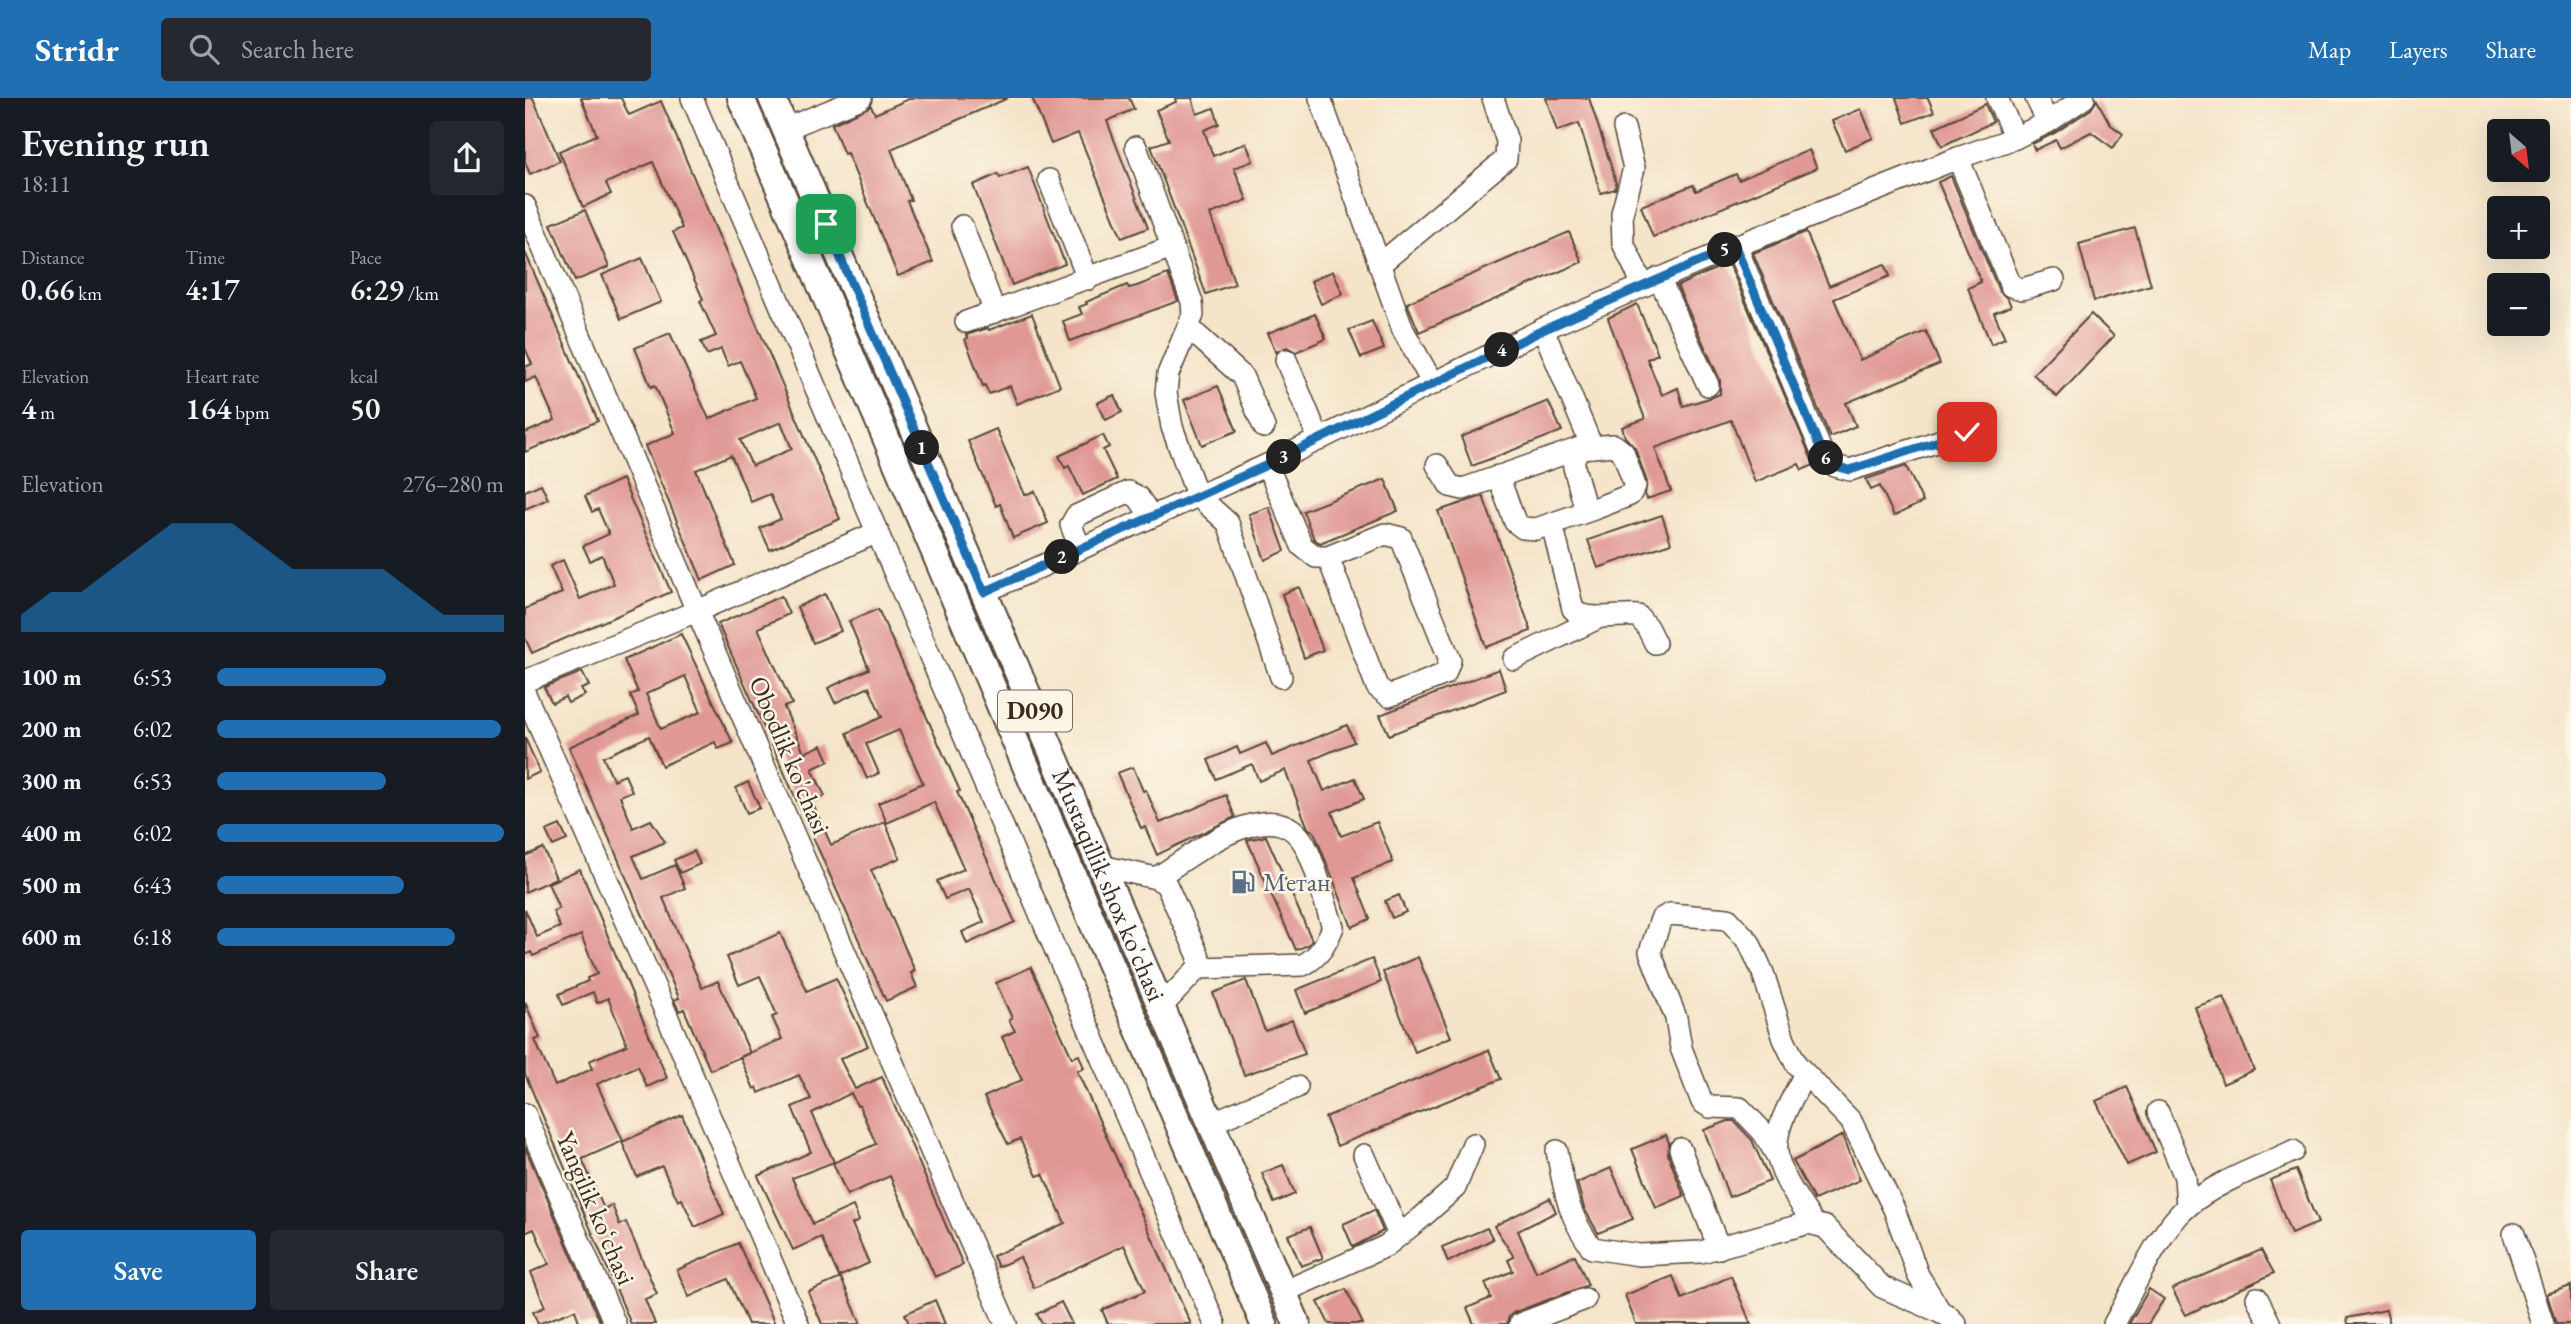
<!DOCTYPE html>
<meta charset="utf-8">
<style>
body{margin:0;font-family:"EB Garamond",serif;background:#242831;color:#f1f3f6;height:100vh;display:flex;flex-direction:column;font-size:26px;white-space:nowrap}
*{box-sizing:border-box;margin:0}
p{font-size:23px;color:#9ea1a6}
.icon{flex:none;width:38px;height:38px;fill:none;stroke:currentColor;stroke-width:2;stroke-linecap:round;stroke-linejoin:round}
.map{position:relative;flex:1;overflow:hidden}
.details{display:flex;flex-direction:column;background:#171b24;width:525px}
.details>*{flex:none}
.needle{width:46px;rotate:152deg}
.fabs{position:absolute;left:1962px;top:21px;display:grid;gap:14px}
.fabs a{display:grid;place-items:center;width:63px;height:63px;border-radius:7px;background:#171b24;box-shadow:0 7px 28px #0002;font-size:35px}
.pin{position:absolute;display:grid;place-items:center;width:60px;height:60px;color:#fff;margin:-30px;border-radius:14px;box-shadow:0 4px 10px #0006}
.km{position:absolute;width:35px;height:35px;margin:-18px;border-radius:50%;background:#222;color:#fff;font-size:19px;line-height:35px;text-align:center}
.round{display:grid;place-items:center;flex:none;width:74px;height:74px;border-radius:7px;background:#242831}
.headline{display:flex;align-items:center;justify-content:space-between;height:119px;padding:0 21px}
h1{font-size:38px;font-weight:600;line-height:52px}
.metrics{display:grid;grid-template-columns:repeat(3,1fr);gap:10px;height:119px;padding:7px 21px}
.metrics div{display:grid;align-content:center}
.metrics b{font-size:30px;font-weight:600}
.metrics small{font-size:19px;font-weight:400}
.metrics p{font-size:19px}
.chart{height:196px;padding:14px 21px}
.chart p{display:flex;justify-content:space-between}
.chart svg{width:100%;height:126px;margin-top:7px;fill:#1f6fb2;opacity:.7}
.action{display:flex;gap:14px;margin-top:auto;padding:14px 21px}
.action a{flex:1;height:80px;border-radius:7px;background:#1f6fb2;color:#fff;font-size:28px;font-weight:600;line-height:80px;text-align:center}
.action a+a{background:#242831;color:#f1f3f6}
ul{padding:0 21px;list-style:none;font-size:23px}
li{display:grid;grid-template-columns:112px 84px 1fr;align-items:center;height:52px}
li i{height:18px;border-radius:9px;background:#1f6fb2}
header{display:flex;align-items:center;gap:42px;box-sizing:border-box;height:98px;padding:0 35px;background:#1f6fb2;color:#fff}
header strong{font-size:33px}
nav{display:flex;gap:38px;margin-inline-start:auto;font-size:24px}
.search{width:490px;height:63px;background:#242831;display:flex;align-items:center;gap:18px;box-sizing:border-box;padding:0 24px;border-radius:7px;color:#9ea1a6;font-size:26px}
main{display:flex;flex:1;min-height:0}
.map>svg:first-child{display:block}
</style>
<header>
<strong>Stridr</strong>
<div class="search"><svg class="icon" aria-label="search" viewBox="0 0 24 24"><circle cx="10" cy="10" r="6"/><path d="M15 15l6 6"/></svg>Search here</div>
<nav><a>Map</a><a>Layers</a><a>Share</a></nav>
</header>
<main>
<section class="details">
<div class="headline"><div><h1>Evening run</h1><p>18:11</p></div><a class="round"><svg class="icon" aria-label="share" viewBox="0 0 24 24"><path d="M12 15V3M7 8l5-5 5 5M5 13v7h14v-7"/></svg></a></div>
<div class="metrics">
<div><p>Distance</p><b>0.66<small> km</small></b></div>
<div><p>Time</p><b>4:17</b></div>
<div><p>Pace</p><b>6:29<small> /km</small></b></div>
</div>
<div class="metrics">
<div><p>Elevation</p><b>4<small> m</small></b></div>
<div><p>Heart rate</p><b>164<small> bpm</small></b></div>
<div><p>kcal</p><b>50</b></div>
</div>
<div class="chart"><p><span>Elevation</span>276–280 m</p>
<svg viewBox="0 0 160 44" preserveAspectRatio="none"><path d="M0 44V38L10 30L20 30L30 22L40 14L50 6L60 6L70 6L80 14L90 22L100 22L110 22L120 22L130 30L140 38L150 38L160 38V44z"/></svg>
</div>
<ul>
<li><b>100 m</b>6:53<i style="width:59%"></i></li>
<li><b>200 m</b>6:02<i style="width:99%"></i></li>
<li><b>300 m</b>6:53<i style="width:59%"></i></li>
<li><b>400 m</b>6:02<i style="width:100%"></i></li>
<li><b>500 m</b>6:43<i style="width:65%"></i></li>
<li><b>600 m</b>6:18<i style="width:83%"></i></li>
</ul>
<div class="action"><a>Save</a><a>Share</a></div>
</section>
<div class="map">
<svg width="2046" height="1226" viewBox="0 0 2046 1226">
<rect width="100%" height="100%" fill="#fcf5e5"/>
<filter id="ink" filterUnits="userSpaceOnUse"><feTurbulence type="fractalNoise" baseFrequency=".0143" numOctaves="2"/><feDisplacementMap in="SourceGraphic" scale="14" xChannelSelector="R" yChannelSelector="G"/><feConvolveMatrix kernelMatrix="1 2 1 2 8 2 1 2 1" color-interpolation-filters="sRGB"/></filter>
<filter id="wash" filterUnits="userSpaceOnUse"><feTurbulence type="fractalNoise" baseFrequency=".00686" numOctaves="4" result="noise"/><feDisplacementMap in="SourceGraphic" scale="28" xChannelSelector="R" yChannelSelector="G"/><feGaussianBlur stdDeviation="1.57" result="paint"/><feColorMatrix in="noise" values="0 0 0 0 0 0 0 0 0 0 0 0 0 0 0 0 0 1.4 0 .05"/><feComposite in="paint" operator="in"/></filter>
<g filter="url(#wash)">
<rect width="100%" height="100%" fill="#f4e4c9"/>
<g id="blocks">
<g fill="#e09895" fill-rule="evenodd">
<polygon points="0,0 8,0 35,63 5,76 0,64"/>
<path d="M56,0h40l8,17 32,-14 179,418 -70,31 -10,-22 21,-9 -11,-25 -19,8 -20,-47 -35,15 39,95 -33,15 -57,-134 30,-13 -20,-48 -4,2 -16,-39 35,-15 39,86 47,-21 -16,-37 -12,5 -7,-17 -14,6 -6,-13 15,-6 -16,-35 3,-2 -30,-67 9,-4 -29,-66 -47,21 5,11 -28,13 -24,-56 38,-16zM256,324l11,27 -40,17 -12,-26z"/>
<polygon points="386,0 483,0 366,51 386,102 382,103 408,164 373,178 322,55 319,56 307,26 346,8 350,16"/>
<polygon points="507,0 604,0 609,11 582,23 623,130 597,140 553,35 526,46"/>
<polygon points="650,0 667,0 672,16 689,10 694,26 679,32 688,58 721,45 728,63 709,70 722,102 685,116 710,186 681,196 626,48 644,42 631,12 651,4"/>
<polygon points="1021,0 1064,0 1086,68 1091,85 1090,91 1076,95 1054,25 1032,33"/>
<polygon points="1371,0 1403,0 1409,14 1380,25"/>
<polygon points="1572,2 1585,26 1598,36 1588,50 1566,34 1535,50 1531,42 1510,52 1507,46 1530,35 1566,11"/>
<polygon points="1460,6 1468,24 1417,48 1409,30"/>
<polygon points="1336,11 1348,40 1320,52 1307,23"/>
<polygon points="1284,52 1292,70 1128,139 1116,108 1168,87 1171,93 1211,76 1214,82"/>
<polygon points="503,69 540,166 487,187 448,87 473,76 475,80"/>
<polygon points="1426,78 1474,193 1483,201 1486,208 1469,215 1480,240 1466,246 1443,190 1456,184 1413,84"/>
<polygon points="60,112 84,169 50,183 26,126"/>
<polygon points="1610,130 1626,187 1569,203 1554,146"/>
<polygon points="1044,134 1057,164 894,234 882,205"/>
<polygon points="1281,134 1304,188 1360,166 1365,178 1309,201 1335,262 1401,233 1415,266 1321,305 1331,328 1305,339 1228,155"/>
<polygon points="0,154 73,323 0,354 0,335 30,322 11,279 0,284 0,269 7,266 0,250"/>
<polygon points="117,160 136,204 96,221 77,177"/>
<polygon points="1204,165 1289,367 1277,372 1274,366 1230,384 1206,322 1130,350 1146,393 1122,401 1120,396 1122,384 1110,350 1100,339 1097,329 1120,321 1083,220 1112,206 1133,256 1122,261 1137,297 1153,290 1158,308 1188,299 1195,296 1195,282 1152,188"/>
<polygon points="808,173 818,196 796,206 786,183"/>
<polygon points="643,176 653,203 545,243 538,223 557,216 554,209 562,206 561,204 602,187 604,190 612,188"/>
<polygon points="507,216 535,288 492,306 485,288 464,296 460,287 458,288 440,241 443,240 441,237 463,230 464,232"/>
<polygon points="790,216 801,241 771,254 762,249 751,254 743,235"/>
<polygon points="1566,216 1589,238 1532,299 1508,276"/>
<polygon points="847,223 859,251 836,260 824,232"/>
<polygon points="693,288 712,333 677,347 659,302"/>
<polygon points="589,297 597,314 581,322 572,305"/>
<polygon points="1023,303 1037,333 947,368 936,339"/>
<polygon points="471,331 500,397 510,393 523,425 488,440 475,406 471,408 443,343"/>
<polygon points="578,337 584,349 578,352 592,381 558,397 544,368 540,370 534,358"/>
<polygon points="1381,368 1398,404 1369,418 1355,388 1346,392 1341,381"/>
<polygon points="97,381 146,494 7,555 0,540 0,511 37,495 25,468 38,462 55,501 89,486 77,457 65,463 58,448 84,436 73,411 67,414 60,398"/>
<polygon points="860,381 873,413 795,445 789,441 778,413"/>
<polygon points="16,386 23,401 0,411 0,393"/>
<polygon points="958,398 1006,533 961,549 913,413"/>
<polygon points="744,409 760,453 740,462 724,416"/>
<polygon points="1137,417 1146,445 1073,470 1063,442"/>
<polygon points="774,489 798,552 779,560 757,496"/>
<polygon points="300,496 316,533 288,545 272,509"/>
<polygon points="256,498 264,516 233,530 267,606 259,609 279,655 297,647 304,663 287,671 300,698 287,704 306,747 360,724 375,760 346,772 390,873 386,875 392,889 361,903 193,526"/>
<polygon points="353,511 435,693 432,694 490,824 442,846 437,834 459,824 444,791 420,801 412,783 439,771 409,704 362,725 353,705 398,685 374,632 341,646 354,675 342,681 322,635 357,619 344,589 310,605 303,590 344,571 324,523"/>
<path d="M156,536l52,109 -15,6 -3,-7 -53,24 -13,-30 -46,21 10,23 12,-5 7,16 -12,5 13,32 18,-8 14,22 -32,14 10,23 32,-14 10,23 -22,10 39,90 16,-7 32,72 -40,17 -26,-61 -5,2 -5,-11 5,-2 -110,-251 70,-32 -9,-20 8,-3 -14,-32zM160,578l16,36 -40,17 -15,-35z"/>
<polygon points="974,571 981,592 864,637 855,617"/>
<polygon points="57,574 64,588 56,591 60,597 43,605 40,599 27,605 19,589"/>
<polygon points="822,627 829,644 786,662 799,693 830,680 839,701 807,714 816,738 852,724 868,764 829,780 845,821 827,829 796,751 789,734 783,730 760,672 734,683 727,666 691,681 683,662 712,649 715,656 741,645 747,658"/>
<polygon points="0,640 15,674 0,681"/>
<polygon points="608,669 618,693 621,692 635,725 701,697 710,719 632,757 620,729 616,730 592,675"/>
<polygon points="223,684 235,710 222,715 211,690"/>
<polygon points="35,727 42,742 28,748 21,733"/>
<polygon points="741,738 787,842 783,847 771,852 722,742"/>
<polygon points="18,750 31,780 0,794 0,758"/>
<polygon points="169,753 175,766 155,775 149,762"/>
<polygon points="55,771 142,980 122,989 113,968 72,986 98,1043 57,1061 79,1111 87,1107 95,1127 101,1124 132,1196 120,1201 130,1226 106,1226 0,976 0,904 15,940 10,942 30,988 67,971 64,963 102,947 83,900 72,905 68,894 38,907 34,896 63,883 62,880 72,876 56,837 8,858 6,854 0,857 0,811 12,839 35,829 28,813 34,811 23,785"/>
<polygon points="874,797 881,814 867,820 860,803"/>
<polygon points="255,835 282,893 311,880 343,948 315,961 330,991 357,979 438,1167 410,1179 365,1078 322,1097 308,1065 351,1046 334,1007 332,1008 326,995 287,1015 309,1064 267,1080 288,1126 328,1108 334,1123 327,1126 344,1165 314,1179 296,1139 268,1152 233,1078 286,1054 267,1009 286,1001 274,977 234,995 232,989 229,991 215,959 257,941 247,919 252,917 235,878 214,887 202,859"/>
<polygon points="893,859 926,939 890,954 858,874"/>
<polygon points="847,861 856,884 780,915 771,892"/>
<polygon points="506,869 547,960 554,957 559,970 552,973 666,1226 583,1226 577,1212 620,1193 599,1147 509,1190 495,1159 473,1169 468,1158 540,1125 518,1076 512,1078 495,1041 483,1046 459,999 497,982 477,939 490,933 484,922 487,920 471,885"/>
<polygon points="721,882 740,933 767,922 780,956 719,977 688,895"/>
<polygon points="1699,899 1729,972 1698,986 1670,909"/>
<polygon points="964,952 976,981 812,1048 800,1019"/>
<polygon points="1602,989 1631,1054 1602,1067 1571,1003"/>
<polygon points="157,1017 199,1116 170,1129 157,1101 153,1103 137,1068 112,1079 97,1044"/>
<polygon points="1203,1023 1209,1023 1227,1042 1245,1083 1204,1099 1179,1032"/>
<polygon points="1141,1037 1144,1045 1143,1056 1159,1098 1131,1110 1107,1051"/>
<polygon points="1318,1037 1335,1082 1289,1102 1268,1063"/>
<polygon points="0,1049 76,1226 55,1226 50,1212 13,1226 8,1214 20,1209 6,1174 24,1166 9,1131 0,1135"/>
<polygon points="758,1067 770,1096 749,1105 737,1075"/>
<polygon points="1086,1070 1108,1121 1073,1135 1059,1110 1052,1085"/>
<polygon points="1771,1072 1793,1125 1766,1136 1745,1082"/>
<polygon points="1025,1100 1031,1114 993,1133 1011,1174 1050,1157 1063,1187 990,1214 984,1218 982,1226 949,1226 942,1210 966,1200 960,1185 988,1173 983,1162 989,1159 969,1128"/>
<polygon points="849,1112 858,1133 828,1149 818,1126"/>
<polygon points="785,1129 798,1160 776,1168 763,1137"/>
<polygon points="962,1130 968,1141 923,1164 917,1149"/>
<polygon points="213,1145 250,1226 223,1226 203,1181 164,1199 152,1172"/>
<polygon points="1736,1152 1749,1175 1661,1217 1647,1191"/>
<polygon points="1148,1178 1157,1201 1206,1178 1226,1226 1111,1226 1100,1197"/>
<polygon points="316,1180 336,1226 297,1226 283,1194"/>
<polygon points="2046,1188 2046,1226 2031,1226 2022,1196"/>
<polygon points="821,1191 838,1226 804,1226 793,1204"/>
<polygon points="1624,1191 1639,1201 1623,1226 1604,1226"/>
<polygon points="410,1202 420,1226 384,1226 380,1216"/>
<polygon points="536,1204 547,1226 517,1226 512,1216"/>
<polygon points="1861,1212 1865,1226 1823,1226 1822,1220"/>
</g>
</g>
</g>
<g filter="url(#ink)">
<use href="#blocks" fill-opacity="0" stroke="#574638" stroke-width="2"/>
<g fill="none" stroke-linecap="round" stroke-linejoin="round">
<g stroke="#574638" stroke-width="24">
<g id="minor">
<polyline points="167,0 690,1226"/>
<polyline points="795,0 878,232 908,286"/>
<polyline points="1472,0 1490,40"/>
<polyline points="1511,0 1523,24"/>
<polyline points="1099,30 1109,70 1097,115 1098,145 1118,187"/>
<polyline points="260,31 336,0"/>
<polyline points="611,49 667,204 668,217 643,276 641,295 647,329 672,397 703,425 756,579"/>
<polyline points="1433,60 1486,188 1497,191 1529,182"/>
<polyline points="524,82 563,181"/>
<polyline points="0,108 172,513 481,1226"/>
<polyline points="437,128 470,214"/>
<polyline points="1211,148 1298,357 1310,368 1325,372 1442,334"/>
<polyline points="854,167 981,61 982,43 968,0"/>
<polyline points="1134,180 1183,287"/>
<polyline points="441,224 647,149"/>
<polyline points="663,229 717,278 739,329"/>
<polyline points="1018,231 1067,349"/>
<polyline points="761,262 794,342"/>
<polyline points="1055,350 1049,360 1049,369 1061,413"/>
<polyline points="742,367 777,448 791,459 803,459 860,436 876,440 925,562 920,576 864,598 852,589 803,459"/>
<polyline points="912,367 925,388 938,391 1055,350 1089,347 1098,354 1110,388 1105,397 1069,411 1011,431 998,430 990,424 973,378"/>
<path d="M1027,426l21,85c10,14 47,5 65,7l9,11 8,16"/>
<polyline points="555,450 546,427 551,418 603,394 613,399 626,418"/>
<polyline points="459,494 742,367 1018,231 1211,148 1433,60 1490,40 1523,24 1559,0"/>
<polyline points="989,561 1075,519"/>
<polyline points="0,583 172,513 353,434"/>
<polyline points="0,596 137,906 273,1226"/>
<polyline points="576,768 631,780 641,786 674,859 673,870 636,909"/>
<path d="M631,780c35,-21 118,-91 149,-33 12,23 19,56 28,82 -7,17 -13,29 -30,38l-105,3"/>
<path d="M1280,976c-40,73 -38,81 9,150"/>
<polyline points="1633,1014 1660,1079 1662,1109"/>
<polyline points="0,1016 90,1226"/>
<polyline points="686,1025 772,989"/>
<polyline points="1155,1051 1194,1150"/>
<path d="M1032,1053c8,40 10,63 35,97l47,7 62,-3 108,-29 16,4 57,60 65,28 9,9"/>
<polyline points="839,1057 874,1137"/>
<polyline points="1252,1058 1238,1034 1215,1010 1185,1009 1177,1004 1156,950 1151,920 1125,854 1136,821 1145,816 1203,821 1224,844 1238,875 1259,941 1271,966 1326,1023 1369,1111 1393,1177 1416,1215"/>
<polyline points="1989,1136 2018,1226"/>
<polyline points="758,1194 861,1148 896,1120 930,1090 948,1046"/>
<polyline points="1732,1200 1745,1226"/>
<polyline points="995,1226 1060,1201"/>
<path d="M1589,1226c20,-35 44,-93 74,-118 30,-25 70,-38 105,-55"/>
</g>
</g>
<g stroke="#574638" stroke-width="30">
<g id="major">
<polyline points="216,0 739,1226"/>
<path id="s1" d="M247,0l525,1226"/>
</g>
</g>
<use href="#minor" stroke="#fff" stroke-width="21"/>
<use href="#major" stroke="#fff" stroke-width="26"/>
</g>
</g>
<g fill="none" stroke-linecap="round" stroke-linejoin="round" filter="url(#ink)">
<g stroke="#fff" stroke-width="14">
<polyline id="route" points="301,126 459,494 742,367 1018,232 1210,148 1298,357 1310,368 1325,372 1442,334"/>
</g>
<use href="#route" stroke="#1f6fb2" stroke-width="9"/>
</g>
<defs>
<g id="fuel-bare" transform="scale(1.89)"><path d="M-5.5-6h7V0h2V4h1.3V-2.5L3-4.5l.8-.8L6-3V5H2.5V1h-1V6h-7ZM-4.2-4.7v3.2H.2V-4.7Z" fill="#5c6f8a" stroke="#fcf5e5" stroke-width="2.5" paint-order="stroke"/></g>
</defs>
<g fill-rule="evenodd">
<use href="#fuel-bare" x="718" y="784"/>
</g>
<g text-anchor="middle" stroke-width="5" stroke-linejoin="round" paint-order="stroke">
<rect fill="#fcf5e5" stroke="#75675a" stroke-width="2" x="473" y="592.5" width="74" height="41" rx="5"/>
<g font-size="24" font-weight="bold" fill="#3b2a1e">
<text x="510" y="621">D090</text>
</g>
<g font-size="26" fill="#3b2a1e" stroke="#fcf5e5">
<text transform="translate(265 657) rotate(67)" y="9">Obodlik ko'chasi</text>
<text dy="9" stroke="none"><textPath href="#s1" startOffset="856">Mustaqillik shox ko'chasi</textPath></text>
<text transform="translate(71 1110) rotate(67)" y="9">Yangilik koʻchasi</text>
</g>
<g font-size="26" fill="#4e5e75" stroke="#fcf5e5" text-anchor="start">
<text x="738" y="793">Метан</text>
</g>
</g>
</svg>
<div class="fabs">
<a><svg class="needle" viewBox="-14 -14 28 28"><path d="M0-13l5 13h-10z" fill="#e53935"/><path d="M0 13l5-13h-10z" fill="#9ea1a6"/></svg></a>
<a>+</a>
<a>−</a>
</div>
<div class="pin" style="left:301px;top:126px;background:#1e9e55"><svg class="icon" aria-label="arrive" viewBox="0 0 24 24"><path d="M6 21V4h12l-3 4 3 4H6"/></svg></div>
<div class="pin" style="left:1442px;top:334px;background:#d93025"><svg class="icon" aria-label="check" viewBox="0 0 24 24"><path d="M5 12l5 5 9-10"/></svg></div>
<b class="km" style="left:397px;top:350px">1</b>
<b class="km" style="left:537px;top:459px">2</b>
<b class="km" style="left:759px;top:359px">3</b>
<b class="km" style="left:977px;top:252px">4</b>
<b class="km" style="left:1200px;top:152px">5</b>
<b class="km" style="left:1301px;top:360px">6</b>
</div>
</main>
